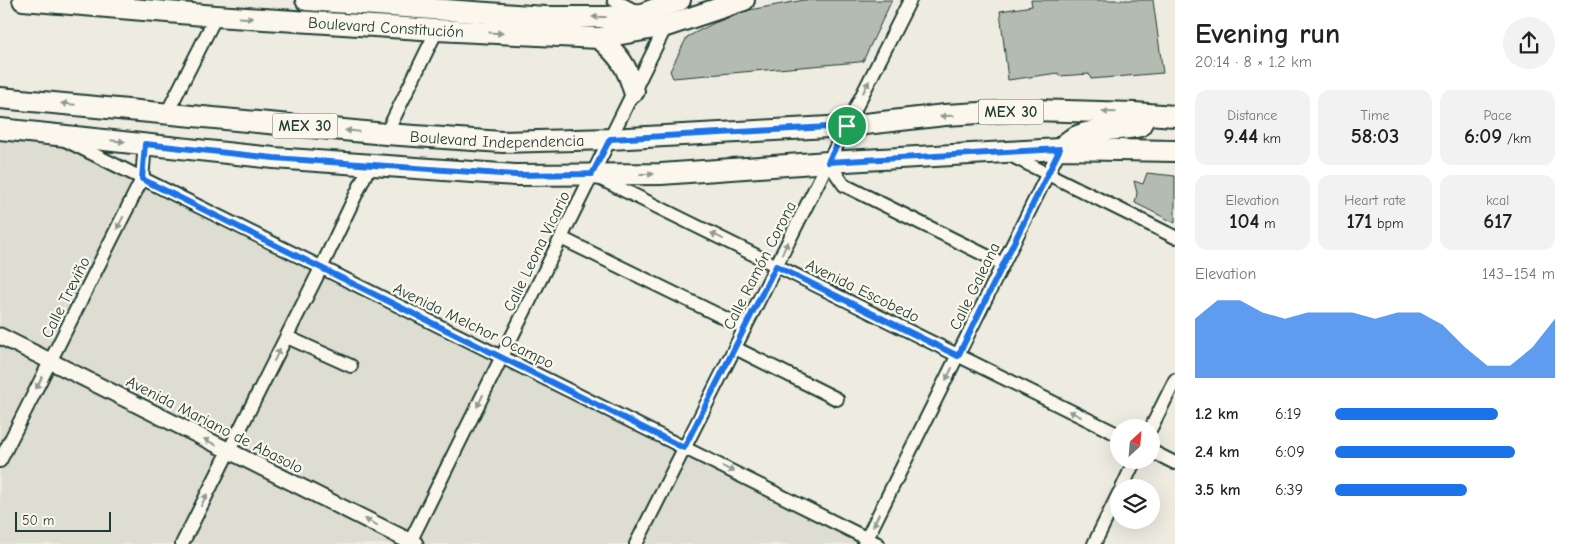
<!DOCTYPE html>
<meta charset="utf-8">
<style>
body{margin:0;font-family:"Comic Neue",sans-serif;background:#f2f2f2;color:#222;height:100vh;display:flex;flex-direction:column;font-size:19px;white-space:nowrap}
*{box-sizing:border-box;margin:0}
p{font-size:16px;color:#767676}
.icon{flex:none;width:28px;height:28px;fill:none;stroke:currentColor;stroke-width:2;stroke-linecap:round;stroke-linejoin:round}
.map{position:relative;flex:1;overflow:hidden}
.panel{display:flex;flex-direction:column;background:#fff;width:400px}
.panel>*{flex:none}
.needle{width:32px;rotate:26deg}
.controls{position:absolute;left:1110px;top:419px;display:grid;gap:10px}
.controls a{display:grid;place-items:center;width:50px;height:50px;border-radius:50%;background:#fff;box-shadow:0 5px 20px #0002;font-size:25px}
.scale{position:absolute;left:15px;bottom:12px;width:96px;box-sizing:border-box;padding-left:5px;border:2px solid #1f3d34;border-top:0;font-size:14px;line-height:18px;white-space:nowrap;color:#1f3d34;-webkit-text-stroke:4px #fbf7ec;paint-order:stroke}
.pin{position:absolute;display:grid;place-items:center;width:42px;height:42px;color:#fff;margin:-21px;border:2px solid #fff;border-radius:50%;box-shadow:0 1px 5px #0007}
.round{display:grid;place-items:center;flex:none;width:52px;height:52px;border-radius:26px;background:#f2f2f2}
.summary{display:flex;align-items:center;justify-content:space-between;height:85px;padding:0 20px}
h1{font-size:28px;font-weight:600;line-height:38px}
.figures{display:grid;grid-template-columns:repeat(3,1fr);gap:8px;height:85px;padding:5px 20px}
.figures div{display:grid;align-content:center;border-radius:12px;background:#f2f2f2;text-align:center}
.figures b{font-size:21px;font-weight:600}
.figures small{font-size:14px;font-weight:400}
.figures p{font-size:14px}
.chart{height:140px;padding:10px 20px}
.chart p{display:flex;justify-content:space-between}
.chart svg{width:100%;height:90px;margin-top:5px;fill:#1a73e8;opacity:.7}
ul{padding:0 20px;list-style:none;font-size:16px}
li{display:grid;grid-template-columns:80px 60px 1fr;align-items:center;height:38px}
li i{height:12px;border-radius:6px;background:#1a73e8}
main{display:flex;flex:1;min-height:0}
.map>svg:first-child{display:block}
</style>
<main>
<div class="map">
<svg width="1175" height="544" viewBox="0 0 1175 544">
<rect width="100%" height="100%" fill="#eeece1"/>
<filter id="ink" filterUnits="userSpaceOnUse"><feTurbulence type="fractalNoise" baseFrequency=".02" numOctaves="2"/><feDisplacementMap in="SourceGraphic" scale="10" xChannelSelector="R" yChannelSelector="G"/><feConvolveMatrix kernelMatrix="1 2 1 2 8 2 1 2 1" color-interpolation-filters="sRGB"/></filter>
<g filter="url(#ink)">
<polygon fill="#ddddd2" points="0,129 45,135 869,544 0,544"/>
<g fill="#b4bbb0" stroke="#1f3d34">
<polygon points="804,0 892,0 863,61 859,62 673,78 670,71 687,37 714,23 749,10"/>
<polygon points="1031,0 1153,0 1163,73 1091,79 1089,74 1059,76 1058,73 1008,80 1000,11 1032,6"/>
<polygon points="1147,173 1175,176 1175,223 1135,203 1137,193 1134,181 1143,184"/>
</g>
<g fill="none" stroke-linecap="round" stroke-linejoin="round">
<g stroke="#1f3d34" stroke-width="16">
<g id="minor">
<polyline points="614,0 639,13"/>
<polyline points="167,113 216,16"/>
<polyline points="386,134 437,30"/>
<polyline points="65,140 878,544"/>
<polyline points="1008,154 1175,237"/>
<polyline points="828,162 844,185 1003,264"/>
<polyline points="597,177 1119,435"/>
<polyline points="561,238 745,328"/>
<polyline points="287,337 351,366"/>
<polyline points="735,348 837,399"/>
<polyline points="1151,428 1175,380"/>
<polyline points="1151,451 1175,463"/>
<polyline points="0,461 142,179 145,144"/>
<polyline points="1122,488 1135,460"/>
<polyline points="182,544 321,268 370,165"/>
<polyline points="409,544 668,22"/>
<polyline points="636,544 910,0"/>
<polyline points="864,544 1060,149"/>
<polyline points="1094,544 1119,493"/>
</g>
</g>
<g stroke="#1f3d34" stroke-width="19">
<polyline id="tertiary" points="0,336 415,544"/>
</g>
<g stroke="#1f3d34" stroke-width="24">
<g id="primary">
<path id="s1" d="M23,0l193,16 221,14 162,8 67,-12 78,-26"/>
<polyline points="306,0 545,17 606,17 642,14 680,0"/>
<path d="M599,38c20,17 28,28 35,53"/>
<path id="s2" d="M0,98l386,36 116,8 108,-3 237,-13 98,-11 87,-5 102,3 41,3"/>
<polyline points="0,129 274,158 515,175 661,174 828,162 1060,149 1175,151"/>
<path d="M1060,149c22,-25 51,-16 80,-23l7,-12"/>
</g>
</g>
<use href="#minor" stroke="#fbf7ec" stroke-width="12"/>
<use href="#tertiary" stroke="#fbf7ec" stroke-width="15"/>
<use href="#primary" stroke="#fbf7ec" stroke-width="20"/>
</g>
<defs><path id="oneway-solid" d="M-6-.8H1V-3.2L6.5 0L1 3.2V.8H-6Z" transform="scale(1.25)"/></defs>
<g fill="#8d9a90">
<use href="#oneway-solid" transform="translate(599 17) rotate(180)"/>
<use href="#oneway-solid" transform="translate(246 18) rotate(4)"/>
<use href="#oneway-solid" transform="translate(496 33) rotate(3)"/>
<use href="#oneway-solid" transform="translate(866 87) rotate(-63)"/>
<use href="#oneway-solid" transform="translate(68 104) rotate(-175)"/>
<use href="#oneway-solid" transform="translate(1109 112) rotate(-179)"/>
<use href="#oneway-solid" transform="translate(947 116) rotate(176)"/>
<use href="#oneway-solid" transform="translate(352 131) rotate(-174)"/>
<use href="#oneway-solid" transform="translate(118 141) rotate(6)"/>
<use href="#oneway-solid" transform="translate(647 174)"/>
<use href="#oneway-solid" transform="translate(120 223) rotate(117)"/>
<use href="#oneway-solid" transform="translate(717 236) rotate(-154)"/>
<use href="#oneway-solid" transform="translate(785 248) rotate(-64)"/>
<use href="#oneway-solid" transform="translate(277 355) rotate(-63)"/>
<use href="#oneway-solid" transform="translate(949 374) rotate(116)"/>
<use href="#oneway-solid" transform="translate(39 383) rotate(117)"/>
<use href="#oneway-solid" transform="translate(480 401) rotate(116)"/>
<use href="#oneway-solid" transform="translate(1075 414) rotate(-154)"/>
<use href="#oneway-solid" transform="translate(210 442) rotate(-153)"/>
<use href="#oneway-solid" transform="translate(728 469) rotate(26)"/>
<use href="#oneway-solid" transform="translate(204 500) rotate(-64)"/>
<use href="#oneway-solid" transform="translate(876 520) rotate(116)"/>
<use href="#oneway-solid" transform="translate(371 522) rotate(-153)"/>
</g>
</g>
<g fill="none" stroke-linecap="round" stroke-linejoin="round" filter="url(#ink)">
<g stroke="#fff" stroke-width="10">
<polygon id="route" points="847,126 828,162 1060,149 958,356 776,266 684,448 142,179 145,144 274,158 515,175 592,174 610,139"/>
</g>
<use href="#route" stroke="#1a73e8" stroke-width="6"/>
</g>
<g text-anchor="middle" stroke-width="4.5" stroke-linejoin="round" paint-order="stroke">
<g fill="#fbf7ec" stroke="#61756b" stroke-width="1">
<rect x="978.5" y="99.5" width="65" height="25" rx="4"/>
<rect x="272.5" y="113.5" width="65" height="25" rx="4"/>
</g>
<g font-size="15" font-weight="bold" fill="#1f3d34">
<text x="1011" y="117">MEX 30</text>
<text x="305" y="131">MEX 30</text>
</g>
<g font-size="16" fill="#1f3d34" stroke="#fbf7ec">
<text dy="6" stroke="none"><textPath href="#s1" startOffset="364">Boulevard Constitución</textPath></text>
<text dy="6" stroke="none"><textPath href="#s2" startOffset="499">Boulevard Independencia</textPath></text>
<text transform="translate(536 251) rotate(-64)" y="6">Calle Leona Vicario</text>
<text transform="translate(759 265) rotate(-63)" y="6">Calle Ramón Corona</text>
<text transform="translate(974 286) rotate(-64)" y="6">Calle Galeana</text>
<text transform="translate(863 290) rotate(26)" y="6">Avenida Escobedo</text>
<text transform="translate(65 297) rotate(-63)" y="6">Calle Treviño</text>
<text transform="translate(474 325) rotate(26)" y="6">Avenida Melchor Ocampo</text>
<text transform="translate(215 424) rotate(27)" y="6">Avenida Mariano de Abasolo</text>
</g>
</g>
</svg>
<div class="controls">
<a><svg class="needle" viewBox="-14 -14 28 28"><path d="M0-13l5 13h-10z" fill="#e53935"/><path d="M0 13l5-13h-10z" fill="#767676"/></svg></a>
<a><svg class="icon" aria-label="layers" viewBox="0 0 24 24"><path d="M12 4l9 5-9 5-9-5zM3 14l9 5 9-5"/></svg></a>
</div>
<div class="scale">50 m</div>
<div class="pin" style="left:847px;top:126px;background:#1e9e55"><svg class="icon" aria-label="arrive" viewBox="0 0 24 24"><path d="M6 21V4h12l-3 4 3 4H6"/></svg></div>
</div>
<section class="panel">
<div class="summary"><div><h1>Evening run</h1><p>20:14 · 8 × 1.2 km</p></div><a class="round"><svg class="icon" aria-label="share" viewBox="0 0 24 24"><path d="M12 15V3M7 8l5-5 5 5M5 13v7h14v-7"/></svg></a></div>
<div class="figures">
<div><p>Distance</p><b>9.44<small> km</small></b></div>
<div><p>Time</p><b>58:03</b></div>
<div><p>Pace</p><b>6:09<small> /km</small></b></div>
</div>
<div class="figures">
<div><p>Elevation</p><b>104<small> m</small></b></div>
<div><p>Heart rate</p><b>171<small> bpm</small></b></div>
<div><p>kcal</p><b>617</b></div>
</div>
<div class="chart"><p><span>Elevation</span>143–154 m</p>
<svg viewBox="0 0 160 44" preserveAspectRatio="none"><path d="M0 44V15L10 6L20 6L30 12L40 15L50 12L60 12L70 12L80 15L90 12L100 12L110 18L120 29L130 38L140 38L150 29L160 15V44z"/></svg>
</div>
<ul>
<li><b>1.2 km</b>6:19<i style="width:74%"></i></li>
<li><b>2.4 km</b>6:09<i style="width:82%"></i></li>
<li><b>3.5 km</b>6:39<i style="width:60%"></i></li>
</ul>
</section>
</main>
